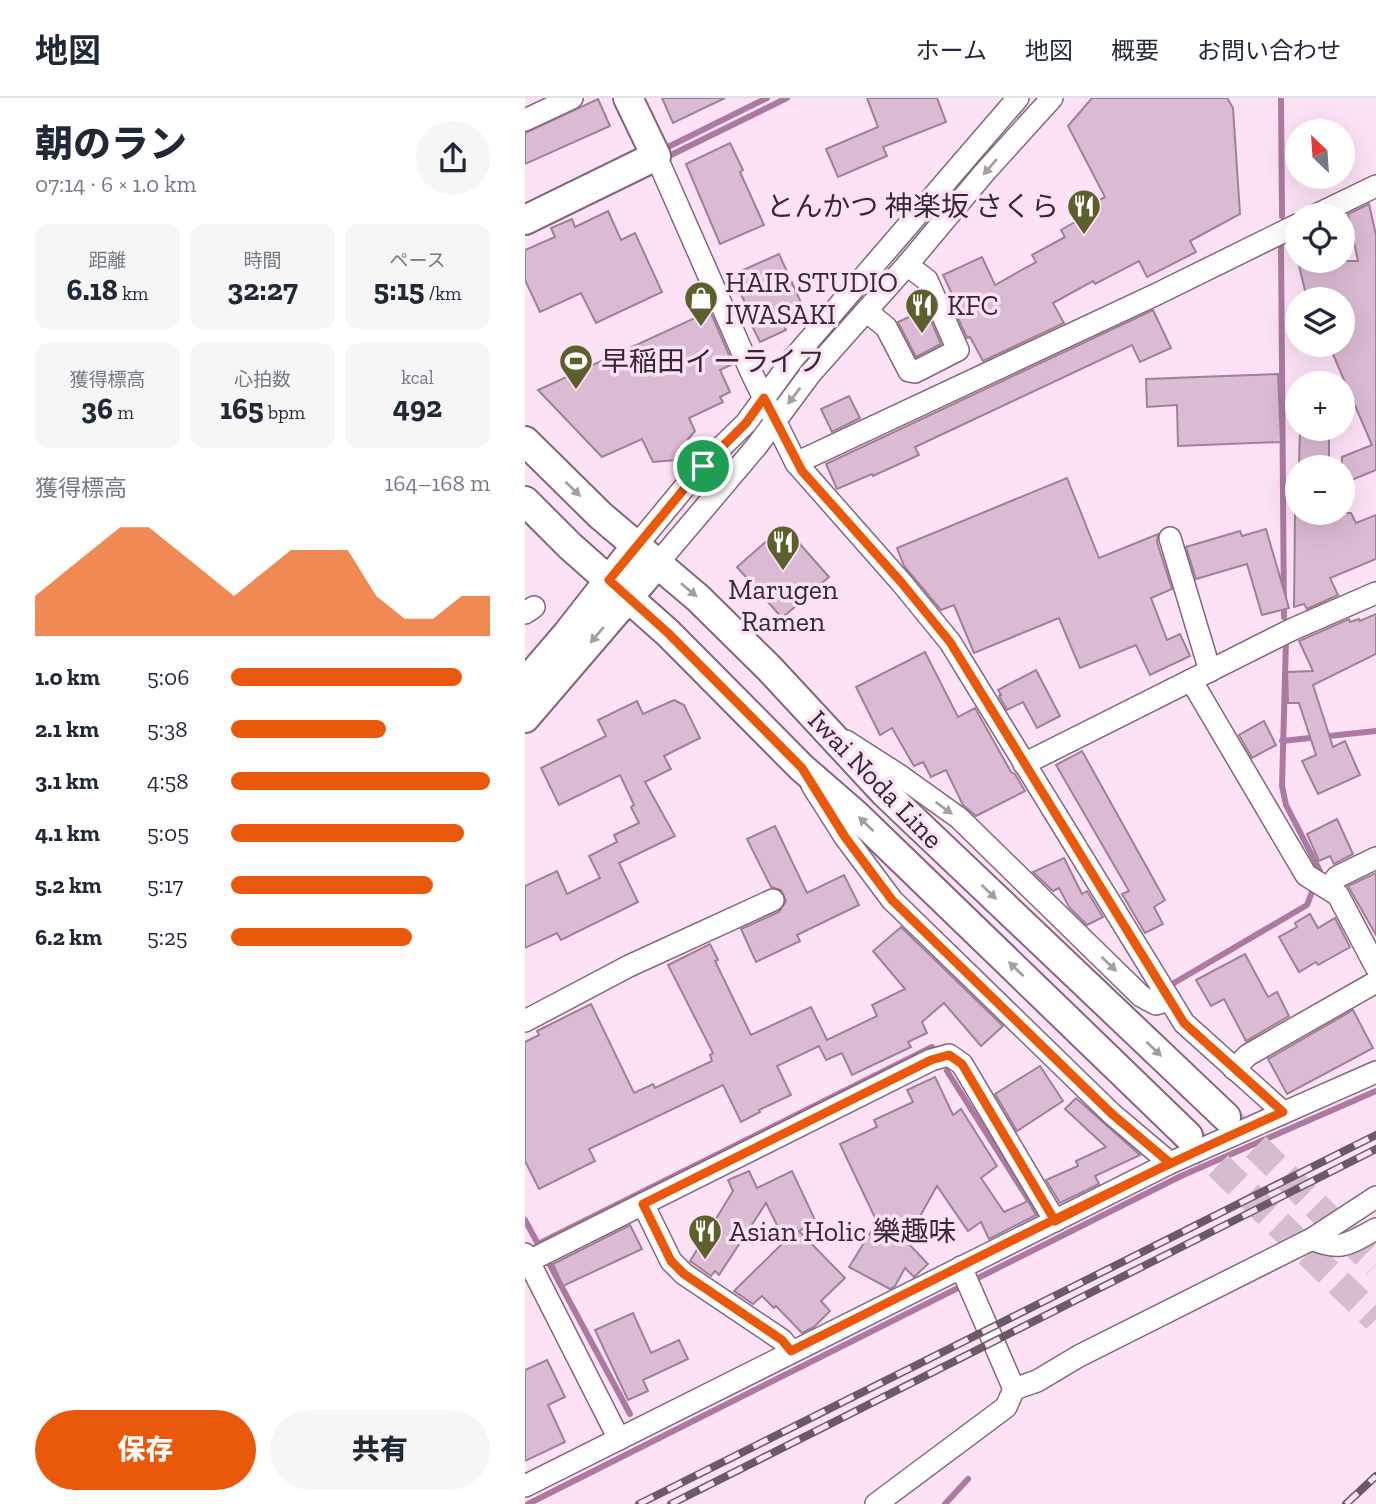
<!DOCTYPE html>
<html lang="ja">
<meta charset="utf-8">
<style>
body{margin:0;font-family:"Zilla Slab","Noto Sans JP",serif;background:#f6f6f7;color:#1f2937;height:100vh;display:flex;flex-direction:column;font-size:26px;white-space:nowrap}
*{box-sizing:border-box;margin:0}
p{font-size:23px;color:#747a83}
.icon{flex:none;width:38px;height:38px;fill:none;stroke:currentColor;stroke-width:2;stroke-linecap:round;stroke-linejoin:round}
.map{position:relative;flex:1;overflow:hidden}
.side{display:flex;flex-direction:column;background:#fff;width:525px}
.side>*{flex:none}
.needle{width:46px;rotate:335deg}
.buttons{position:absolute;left:760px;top:21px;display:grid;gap:14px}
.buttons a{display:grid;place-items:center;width:70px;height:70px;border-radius:50%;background:#fff;box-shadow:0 7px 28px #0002;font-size:35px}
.pin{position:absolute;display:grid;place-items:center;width:60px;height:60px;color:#fff;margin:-30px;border:4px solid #fff;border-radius:50%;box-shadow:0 2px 7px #0007}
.round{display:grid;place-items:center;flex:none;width:74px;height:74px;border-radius:37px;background:#f6f6f7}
.summary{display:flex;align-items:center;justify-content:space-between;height:119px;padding:0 35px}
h1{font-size:38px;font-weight:800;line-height:52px}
.metrics{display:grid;grid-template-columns:repeat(3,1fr);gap:10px;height:119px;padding:7px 35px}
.metrics div{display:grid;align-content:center;border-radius:14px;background:#f6f6f7;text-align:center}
.metrics b{font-size:30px;font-weight:800}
.metrics small{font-size:19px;font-weight:400}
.metrics p{font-size:19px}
.chart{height:196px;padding:14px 35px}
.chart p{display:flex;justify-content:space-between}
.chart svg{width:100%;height:126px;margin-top:7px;fill:#ea580c;opacity:.7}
.primary-button{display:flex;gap:14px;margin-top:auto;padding:14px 35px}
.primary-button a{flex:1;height:80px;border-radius:42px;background:#ea580c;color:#fff;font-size:28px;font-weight:800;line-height:80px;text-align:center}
.primary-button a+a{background:#f6f6f7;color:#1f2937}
ul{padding:0 35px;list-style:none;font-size:23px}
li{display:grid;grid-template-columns:112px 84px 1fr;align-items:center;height:52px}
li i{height:18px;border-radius:9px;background:#ea580c}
header{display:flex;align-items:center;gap:42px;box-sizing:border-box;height:98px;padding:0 35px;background:#fff;border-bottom:2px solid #e0e1e3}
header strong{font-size:33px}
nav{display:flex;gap:38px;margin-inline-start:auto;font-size:24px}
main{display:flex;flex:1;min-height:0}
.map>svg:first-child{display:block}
</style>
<header>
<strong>地図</strong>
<nav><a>ホーム</a><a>地図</a><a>概要</a><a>お問い合わせ</a></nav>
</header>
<main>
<section class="side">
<div class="summary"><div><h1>朝のラン</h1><p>07:14 · 6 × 1.0 km</p></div><a class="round"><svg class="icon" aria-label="share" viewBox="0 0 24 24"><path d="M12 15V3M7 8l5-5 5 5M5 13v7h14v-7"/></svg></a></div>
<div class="metrics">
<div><p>距離</p><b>6.18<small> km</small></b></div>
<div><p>時間</p><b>32:27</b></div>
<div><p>ペース</p><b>5:15<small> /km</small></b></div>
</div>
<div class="metrics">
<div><p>獲得標高</p><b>36<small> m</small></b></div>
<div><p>心拍数</p><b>165<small> bpm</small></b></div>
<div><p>kcal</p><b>492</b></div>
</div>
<div class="chart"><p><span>獲得標高</span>164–168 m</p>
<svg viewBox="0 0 160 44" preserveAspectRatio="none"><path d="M0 44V30L10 22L20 14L30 6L40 6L50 14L60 22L70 30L80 22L90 14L100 14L110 14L120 30L130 38L140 38L150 30L160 30V44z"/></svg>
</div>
<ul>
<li><b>1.0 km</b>5:06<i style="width:89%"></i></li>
<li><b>2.1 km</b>5:38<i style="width:60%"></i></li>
<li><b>3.1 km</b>4:58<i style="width:100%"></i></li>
<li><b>4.1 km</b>5:05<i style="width:90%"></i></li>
<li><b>5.2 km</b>5:17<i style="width:78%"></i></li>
<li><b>6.2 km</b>5:25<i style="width:70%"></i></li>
</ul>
<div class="primary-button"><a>保存</a><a>共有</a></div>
</section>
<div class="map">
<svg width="851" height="1406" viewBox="0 0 851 1406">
<rect width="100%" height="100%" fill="#fde2f6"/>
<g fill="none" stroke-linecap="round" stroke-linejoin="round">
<g stroke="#ac7aa0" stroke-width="6">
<polyline points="756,0 757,118"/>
<polyline points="141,54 146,57 262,0"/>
<polyline points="141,54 143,49 242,0"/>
<polyline points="756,147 759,519"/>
<polyline points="757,643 851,633"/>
<polyline points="649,885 782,807 795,773 761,707 757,688 761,542"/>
<polyline points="422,973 512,1115"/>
<polyline points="0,1122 14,1148"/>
<polyline points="13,1146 407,949 410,953"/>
<polyline points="25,1167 105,1316"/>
<polyline points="3,1406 656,1078 851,993"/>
<polyline points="420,1406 443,1381"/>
</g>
</g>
<g fill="#dbbad3" stroke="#9e8097" stroke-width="2">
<polygon points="137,0 200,0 148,25"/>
<polygon points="342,0 412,0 421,24 358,49 362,58 313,79 301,51 353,29"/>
<polygon points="567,0 702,0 708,10 715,116 665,143 671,154 622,179 614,163 570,186 568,183 528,205 539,225 458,263 445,239 442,240 424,200 428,198 418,177 457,159 470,187 511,164 507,157 540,139 536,132 562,117 558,111 580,99 543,28"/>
<polygon points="73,1 85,28 0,66 0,35"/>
<polygon points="205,45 218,72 215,74 239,127 195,146 161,66"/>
<polygon points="844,106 851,137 851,372 817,386 817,359 847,347 804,247 817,247 817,201 782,201 773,163 833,163 823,116"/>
<polygon points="83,113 96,142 110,135 137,194 71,225 56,195 15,214 0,182 0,152 30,139 26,130 47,121 50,129"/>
<polygon points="254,156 279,211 256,222 261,232 235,244 217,208 221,207 207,177"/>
<polygon points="401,211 416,246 391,259 373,224"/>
<polygon points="628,212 646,250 615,264 607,247 390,349 394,357 348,378 347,376 312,391 301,366"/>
<polygon points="185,213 208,266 195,272 205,294 195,299 198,304 164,320 170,333 163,341 167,344 151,362 128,364 117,341 77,359 13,292"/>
<polygon points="753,276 756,344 653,348 652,307 622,309 621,281"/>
<polygon points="324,298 335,320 307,334 296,311"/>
<polygon points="775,331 804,331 804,369 774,369"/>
<polygon points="542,380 574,460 633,436 632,444 647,491 626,500 642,542 655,536 665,558 625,577 611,547 555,570 534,520 449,555 429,507 416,512 379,468 372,450"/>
<polygon points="770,415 826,415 831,425 851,417 851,461 805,480 813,497 782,511 779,506 769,509"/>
<polygon points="259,428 304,479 257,520 212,469"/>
<polygon points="741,431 764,510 737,517 722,466 671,481 661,449 715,433 717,438"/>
<polygon points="851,516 851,556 788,587 808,649 820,643 835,677 793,696 777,663 791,657 774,605 763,605 762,574 788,573 774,543 824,521 825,524 834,521 835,523"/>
<polygon points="400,554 433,619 450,610 486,674 490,676 500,693 451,718 438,707 421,672 406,679 398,664 389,668 367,630 355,637 331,589"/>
<polygon points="511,572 535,618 512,630 498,604 482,612 474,598 476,597 473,592"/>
<polygon points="149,602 159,607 175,640 139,658 146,671 120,684 150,738 94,765 113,804 36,842 32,835 0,850 0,788 32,773 42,796 75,780 64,758 92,744 89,737 114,725 106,709 109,707 95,677 34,707 16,670 81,638 73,622 112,603 118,616"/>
<polygon points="739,623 751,647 727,660 714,637"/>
<polygon points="557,653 640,802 629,809 638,826 620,835 597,796 604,793 531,667"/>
<polygon points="812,721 828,756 809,766 805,758 794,763 782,736"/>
<polygon points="250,728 282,795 319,777 334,807 272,837 275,843 231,864 216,831 254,814 261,803 256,792 246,789 222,741"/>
<polygon points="539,760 557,796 562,793 578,819 562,827 544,809 534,790 528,793 508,774"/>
<polygon points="851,775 851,837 823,788"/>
<polygon points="785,816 793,830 810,820 825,849 793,867 791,864 774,874 754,839 772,829 770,825"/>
<polygon points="376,829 478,928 456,948 419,905 397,924 402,935 383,944 386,949 327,977 317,955 301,962 294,948 252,968 266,997 234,1012 235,1014 216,1024 198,987 64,1051 70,1063 14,1091 0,1063 0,944 14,937 12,933 66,906 109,995 128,986 130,990 187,963 185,957 188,955 143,867 185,846 193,862 190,863 226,937 286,909 302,942 352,918 347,907 380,891 348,853"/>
<polygon points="720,856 743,899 752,894 764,918 721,943 699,901 686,908 671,882"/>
<polygon points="828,912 848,950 762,996 743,961"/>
<polygon points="515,968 538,1003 492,1033 470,996"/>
<polygon points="410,979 428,1017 436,1011 472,1068 456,1080 479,1114 503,1103 511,1117 464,1141 456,1124 443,1133 412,1088 381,1143 403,1166 389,1179 380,1170 370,1188 365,1191 324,1169 352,1124 315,1046 352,1029 349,1022 388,1004 382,992"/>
<polygon points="551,1000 615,1057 570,1078 574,1086 535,1105 521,1082 553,1068 551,1063 581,1049 540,1011"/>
<polygon points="224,1073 232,1090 267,1073 291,1124 274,1133 320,1180 296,1203 305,1213 289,1229 277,1235 251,1208 249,1210 237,1198 228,1206 209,1193 260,1143 241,1105 194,1177 190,1173 186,1178 165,1163 208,1093 203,1082"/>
<polygon points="105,1127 117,1151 38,1188 28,1166"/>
<polygon points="108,1215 126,1255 154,1242 163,1261 118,1282 123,1293 103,1302 70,1232"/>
<polygon points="22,1262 40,1299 23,1307 40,1344 0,1363 0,1272"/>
</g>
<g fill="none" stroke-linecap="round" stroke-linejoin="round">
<g stroke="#d5bdcf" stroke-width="28" stroke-dasharray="28 14" stroke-linecap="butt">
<polyline points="701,1019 851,1167"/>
<polyline points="663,1038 851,1221"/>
</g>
<g stroke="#83667c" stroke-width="24">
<g id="minor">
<polyline points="0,22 47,0"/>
<polyline points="131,58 227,276 271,365 376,484 425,544 659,925 758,1014"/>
<polyline points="791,117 851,88"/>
<polyline points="341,213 361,229 384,273 390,274 433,252 402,182 382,167"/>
<polyline points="271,365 632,196 772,127"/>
<polyline points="645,440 685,573"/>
<polyline points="111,448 178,367 221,325 267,262 493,0"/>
<polyline points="132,466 231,349 286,275 382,167 459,75 527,0"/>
<polyline points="0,515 9,509"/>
<polyline points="666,582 781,777 813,797 851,869"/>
<polyline points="321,643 374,677 434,720 616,898 631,906 645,902"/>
<polyline points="499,666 768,531 851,495"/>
<polyline points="287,687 320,739 367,802 587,1016 645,1065"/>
<polyline points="804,790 812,779 851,760"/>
<polyline points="0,923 104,868 248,802"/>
<polyline points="709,971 723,957 851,884"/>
<polyline points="118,1106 146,1163 159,1176 257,1242 266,1253"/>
<path d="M787,1141c29,13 38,4 64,-10"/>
<polyline points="0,1156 94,1341"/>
<polyline points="0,1165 406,962 424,957 437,966 530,1123"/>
<polyline points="489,1291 512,1283 554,1258 787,1141 851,1099"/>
<polyline points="0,1388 645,1065 851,974"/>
<polyline points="351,1406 481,1309 489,1291 436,1169"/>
</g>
</g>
<g stroke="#83667c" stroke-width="32">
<g id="major">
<polyline points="0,122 131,58 103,0"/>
<polyline points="0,343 75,417 173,500 244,570 360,695 701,1019"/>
<polyline points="0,403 45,448 143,535 277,670 330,716 663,1038"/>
<polyline points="0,585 42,536 111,448"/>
<polyline points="0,620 132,466"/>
</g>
</g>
<use href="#minor" stroke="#fff" stroke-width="21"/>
<use href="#major" stroke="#fff" stroke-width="28"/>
<g stroke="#6a5a66" stroke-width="8">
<g id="rail">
<polyline points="114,1406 851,1037"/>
<polyline points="146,1406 851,1051"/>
<polyline points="821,1406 851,1378"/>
</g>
</g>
<use href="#rail" stroke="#fde2f6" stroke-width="5" stroke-dasharray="16" stroke-linecap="butt"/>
</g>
<defs><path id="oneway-solid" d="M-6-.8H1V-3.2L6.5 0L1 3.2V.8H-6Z" transform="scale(1.75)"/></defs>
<g fill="#a49ea3">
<use href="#oneway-solid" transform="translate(465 69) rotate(131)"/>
<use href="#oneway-solid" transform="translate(269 298) rotate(127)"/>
<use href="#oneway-solid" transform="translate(48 391) rotate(44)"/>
<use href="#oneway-solid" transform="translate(164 492) rotate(40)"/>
<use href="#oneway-solid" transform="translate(72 537) rotate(130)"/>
<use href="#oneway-solid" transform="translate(419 710) rotate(36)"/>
<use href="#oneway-solid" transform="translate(341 726) rotate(-136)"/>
<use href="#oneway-solid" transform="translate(464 794) rotate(44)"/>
<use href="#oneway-solid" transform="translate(584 866) rotate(44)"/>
<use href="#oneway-solid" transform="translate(491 871) rotate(-136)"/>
<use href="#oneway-solid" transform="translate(629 951) rotate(44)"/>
</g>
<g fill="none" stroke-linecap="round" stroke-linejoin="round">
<g stroke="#fff" stroke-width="14">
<path id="route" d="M178,368l-94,114 59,53 134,135 43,69 47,63 220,214 58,49 -115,58 -93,-157 -13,-9 -18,5 -288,144 28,57 13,13 98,66 9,11c163,-81 325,-165 492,-239l-99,-89 -234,-381 -49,-60 -99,-111 -38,-73 -18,25 -43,43"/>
</g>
<use href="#route" stroke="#ea580c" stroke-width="9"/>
</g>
<defs>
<g id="restaurant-pin" transform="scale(1.75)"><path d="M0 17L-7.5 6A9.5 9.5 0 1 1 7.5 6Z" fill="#5d602d" stroke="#fde2f6"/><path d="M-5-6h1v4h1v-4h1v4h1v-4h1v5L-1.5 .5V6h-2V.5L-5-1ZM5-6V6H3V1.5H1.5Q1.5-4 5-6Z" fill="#fff"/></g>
<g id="shop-pin" transform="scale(1.75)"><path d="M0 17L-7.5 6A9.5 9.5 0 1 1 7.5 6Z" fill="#5d602d" stroke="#fde2f6"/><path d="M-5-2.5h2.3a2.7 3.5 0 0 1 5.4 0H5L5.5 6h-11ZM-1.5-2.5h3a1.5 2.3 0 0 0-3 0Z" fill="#fff"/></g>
<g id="stadium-pin" transform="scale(1.75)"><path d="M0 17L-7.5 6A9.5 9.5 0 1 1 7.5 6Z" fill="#5d602d" stroke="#fde2f6"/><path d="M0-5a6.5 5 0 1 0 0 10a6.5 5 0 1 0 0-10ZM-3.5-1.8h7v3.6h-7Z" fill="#fff"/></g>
</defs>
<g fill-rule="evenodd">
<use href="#restaurant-pin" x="559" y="108"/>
<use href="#shop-pin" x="176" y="200"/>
<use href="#restaurant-pin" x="397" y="207"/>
<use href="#stadium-pin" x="51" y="263"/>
<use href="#restaurant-pin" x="258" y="444"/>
<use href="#restaurant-pin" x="180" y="1133"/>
</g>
<g text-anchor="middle" stroke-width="7" stroke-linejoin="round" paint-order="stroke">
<g font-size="28" fill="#352832" stroke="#fde2f6" text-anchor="start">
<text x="534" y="118" text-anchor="end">とんかつ 神楽坂 さくら</text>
<text x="200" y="194">HAIR STUDIO<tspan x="200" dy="32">IWASAKI</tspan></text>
<text x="422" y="217">KFC</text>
<text x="76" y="273">早稲田イーライフ</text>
<text x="258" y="501" text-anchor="middle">Marugen<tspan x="258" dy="32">Ramen</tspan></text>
<text x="204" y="1143">Asian Holic 樂趣味</text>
</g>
<g font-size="28" fill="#352832" stroke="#fde2f6">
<text transform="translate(351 681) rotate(46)" y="10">Iwai Noda Line</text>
</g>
</g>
</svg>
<div class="buttons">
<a><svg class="needle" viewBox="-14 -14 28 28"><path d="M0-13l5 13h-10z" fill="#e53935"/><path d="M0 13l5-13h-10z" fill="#747a83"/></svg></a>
<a><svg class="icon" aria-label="locate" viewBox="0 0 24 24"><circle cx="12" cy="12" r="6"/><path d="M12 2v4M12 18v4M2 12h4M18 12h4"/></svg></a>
<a><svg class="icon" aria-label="layers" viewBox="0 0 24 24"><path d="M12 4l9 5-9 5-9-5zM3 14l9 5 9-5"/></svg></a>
<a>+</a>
<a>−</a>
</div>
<div class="pin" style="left:178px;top:368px;background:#1e9e55"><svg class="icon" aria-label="arrive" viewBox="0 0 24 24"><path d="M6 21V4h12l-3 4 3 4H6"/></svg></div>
</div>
</main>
